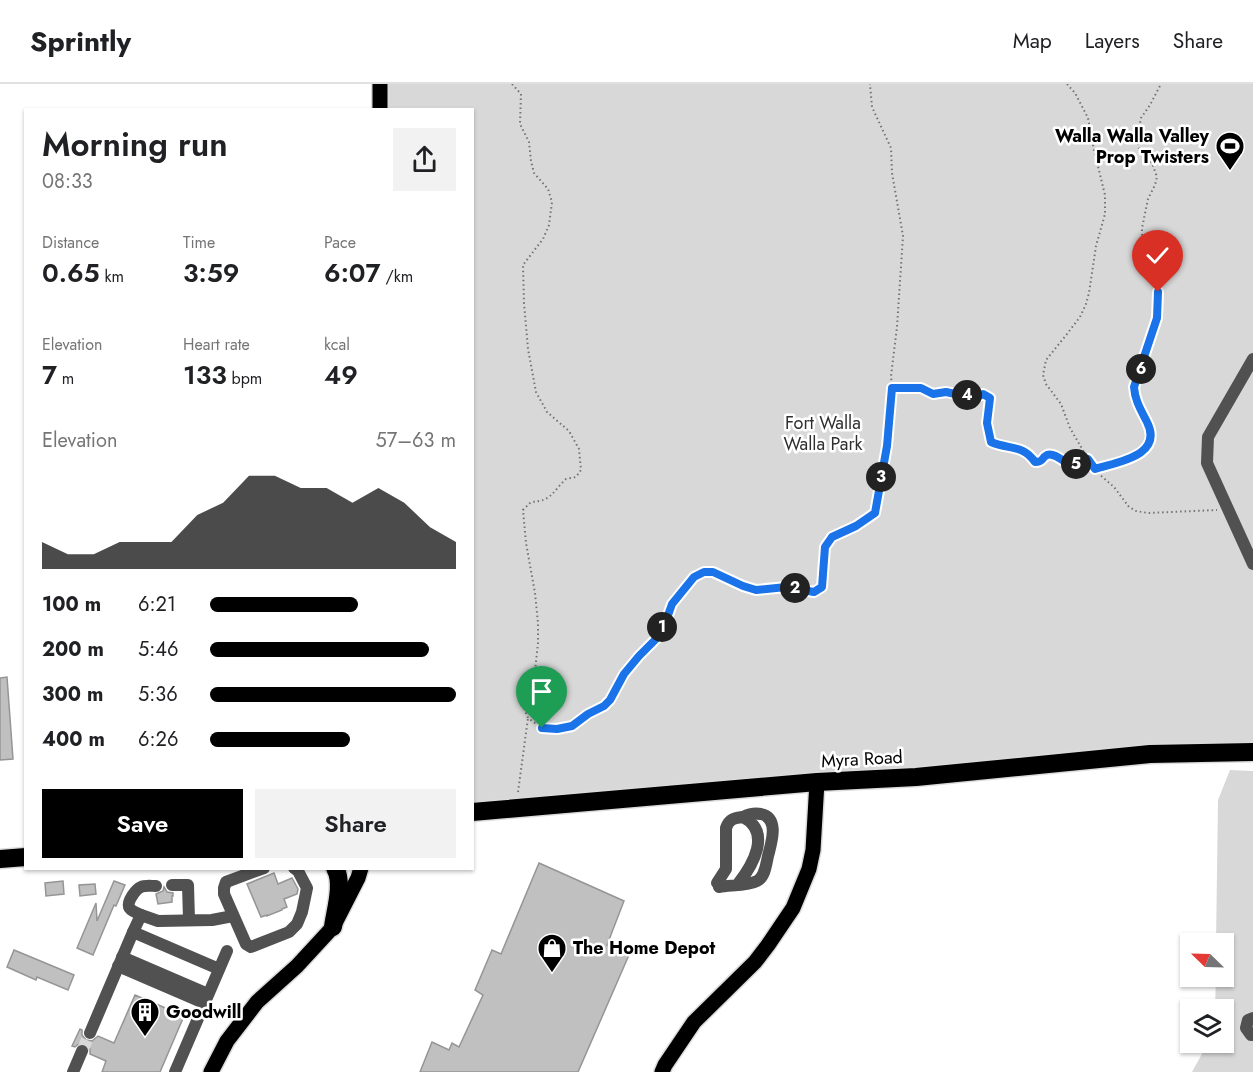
<!DOCTYPE html>
<meta charset="utf-8">
<style>
body{margin:0;font-family:Jost,sans-serif;background:#f2f2f2;color:#202124;height:100vh;display:flex;flex-direction:column;font-size:22px;white-space:nowrap}
*{box-sizing:border-box;margin:0}
p{font-size:20px;color:#757577}
.icon{flex:none;width:33px;height:33px;fill:none;stroke:currentColor;stroke-width:2;stroke-linecap:round;stroke-linejoin:round}
.map{position:relative;flex:1;overflow:hidden}
.panel{position:absolute;left:24px;top:24px;width:450px;height:762px;display:flex;flex-direction:column;background:#fff;border-radius:0px;box-shadow:0 2px 4px #0004}
.panel>*{flex:none}
.needle{width:39px;rotate:293deg}
.buttons{position:absolute;left:1180px;top:849px;display:grid;gap:12px}
.buttons a{display:grid;place-items:center;width:54px;height:54px;border-radius:0px;background:#fff;box-shadow:0 2px 4px #0004;font-size:30px}
.pin{position:absolute;display:grid;place-items:center;width:51px;height:51px;color:#fff;margin:-62px -26px;border-radius:50% 50% 50% 0;rotate:-45deg;box-shadow:0 0 6px #0007}
.pin .icon{rotate:45deg}
.km{position:absolute;width:30px;height:30px;margin:-15px;border-radius:50%;background:#222;color:#fff;font-size:16px;line-height:30px;text-align:center}
.round{display:grid;place-items:center;flex:none;width:63px;height:63px;border-radius:0px;background:#f2f2f2}
.headline{display:flex;align-items:center;justify-content:space-between;height:102px;padding:0 18px}
h1{font-size:33px;font-weight:600;line-height:45px}
.figures{display:grid;grid-template-columns:repeat(3,1fr);gap:9px;height:102px;padding:6px 18px}
.figures div{display:grid;align-content:center}
.figures b{font-size:26px;font-weight:600}
.figures small{font-size:16px;font-weight:400}
.figures p{font-size:16px}
.chart{height:168px;padding:12px 18px}
.chart p{display:flex;justify-content:space-between}
.chart svg{width:100%;height:108px;margin-top:6px;fill:#000;opacity:.7}
.cta{display:flex;gap:12px;margin-top:auto;padding:12px 18px}
.cta a{flex:1;height:69px;border-radius:0px;background:#000;color:#fff;font-size:24px;font-weight:600;line-height:69px;text-align:center}
.cta a+a{background:#f2f2f2;color:#202124}
ul{padding:0 18px;list-style:none;font-size:20px}
li{display:grid;grid-template-columns:96px 72px 1fr;align-items:center;height:45px}
li i{height:15px;border-radius:8px;background:#000}
header{display:flex;align-items:center;gap:36px;box-sizing:border-box;height:84px;padding:0 30px;background:#fff;border-bottom:2px solid #e0e0e0}
header strong{font-size:28px}
nav{display:flex;gap:33px;margin-inline-start:auto;font-size:21px}
.map>svg:first-child{display:block}
</style>
<header>
<strong>Sprintly</strong>
<nav><a>Map</a><a>Layers</a><a>Share</a></nav>
</header>
<div class="map">
<svg width="1253" height="988" viewBox="0 0 1253 988">
<rect width="100%" height="100%" fill="#fff"/>
<g fill="#d8d8d8">
<polygon points="380,0 1253,0 1253,668 473,728 472,26 380,26"/>
<polygon points="1230,686 1253,687 1253,988 1192,988 1208,959 1224,958 1224,926 1215,925 1216,893 1224,892 1224,860 1216,859 1218,716"/>
</g>
<g fill="#c0c0c0" stroke="#959595" stroke-width="1.5">
<polygon points="7,593 13,675 0,676 0,594"/>
<polygon points="539,779 624,817 607,861 629,871 578,988 420,988 432,958 449,966 452,959 459,963 483,911 475,906 492,866 501,870"/>
<polygon points="274,789 278,800 292,794 298,805 297,810 284,815 287,823 282,825 282,826 267,832 267,831 261,833 247,800"/>
<polygon points="63,797 64,810 46,812 45,799"/>
<polygon points="114,797 125,801 116,822 114,821 93,871 77,864 96,819 97,837"/>
<polygon points="95,800 96,810 80,812 79,801"/>
<polygon points="164,803 167,808 173,809 173,812 172,812 172,818 158,820 156,810 163,807"/>
<polygon points="14,866 74,891 68,906 37,893 36,896 7,883"/>
<polygon points="135,911 184,932 160,988 102,988 106,977 90,970 90,965 86,960 80,959 75,963 72,962 80,945 82,946 82,951 86,956 92,957 98,952 114,959"/>
</g>
<g fill="none" stroke-linecap="round" stroke-linejoin="round">
<polyline stroke="#d9d9d9" stroke-width="12" stroke-dasharray="12 6" stroke-linecap="butt" points="82,967 90,949"/>
<g stroke="#dbdbdb" stroke-width="18">
<g id="major">
<polyline points="380,26 380,0"/>
<polyline points="211,988 227,957 257,918 297,882 333,843 358,794 361,784"/>
<polyline points="662,988 665,981 694,938 755,878 768,861 793,824 809,785 813,766 817,698"/>
</g>
</g>
<g stroke="#dbdbdb" stroke-width="21">
<g id="highway">
<polyline points="472,728 817,698 916,693 1150,670 1253,668"/>
<polyline points="0,775 26,773"/>
<path d="M333,843c2,-16 11,-44 2,-59"/>
</g>
</g>
<g stroke="#737373" stroke-width="2" stroke-dasharray="1.5 3" stroke-linecap="butt">
<path d="M512,0l9,10 -1,30 9,18 2,19 3,12 14,16 4,13 -3,23 -6,14 -20,26 1,38 4,46 8,43 11,20 22,19 10,18 2,21 -5,7 -10,2c-14,13 -14,22 -35,23l-8,8 3,33 9,50 3,30v20l-3,28 -11,37 4,10 14,10 15,1 15,-3 16,-12 16,-8 6,-6 15,-26 14,-18 18,-19 9,-16 6,-17 22,-27 10,-5h9l30,14 13,4 30,-3 28,5 8,-5 3,-40 7,-10 24,-11 19,-13 12,-67 5,-58 -1,-12 6,-49 6,-91 -11,-63 -1,-25 -19,-41 -2,-23"/>
<polyline points="1067,0 1075,9 1088,34 1094,66 1105,111 1105,130 1096,162 1089,209 1086,220 1080,233 1067,250 1046,276 1043,291 1046,300 1061,320 1070,344 1088,375 1099,390 1114,403 1129,423 1136,427 1148,429 1217,426"/>
<path d="M893,304l28,1 12,5 13,-2 14,3h27l3,3 -3,25 4,19c18,8 32,2 44,20 10,0 6,-4 12,-7 7,-4 17,7 23,10l9,-2 9,-4"/>
<path d="M1095,385c22,-7 68,-13 52,-47 -6,-12 -12,-22 -13,-35l23,-69 2,-18 -3,-15 -14,-33v-24l6,-29 7,-14 2,-8 -5,-14 -13,-15 -2,-7 4,-23 9,-13 11,-21"/>
<polyline points="518,708 528,634"/>
</g>
<g stroke="#515151" stroke-width="12">
<polyline points="1253,275 1208,353 1207,379 1253,480"/>
<polyline points="264,784 226,798 224,804 224,810 246,860 251,863 289,848 297,840 302,828 307,804 298,787 294,784"/>
<path d="M717,799l9,-14v-41c3,-9 8,-10 17,-11"/>
<polyline points="172,801 188,801 189,836"/>
<path d="M719,803c10,-2 29,-1 38,-6 8,-4 9,-16 11,-25 3,-12 12,-38 -7,-42 -6,-1 -12,0 -18,3 29,15 10,48 -5,67"/>
<path d="M141,831c-3,-2 -11,-4 -12,-8 -2,-6 7,-18 12,-20 4,-2 10,-1 15,-1"/>
<polyline points="133,848 141,831 158,837 212,836 233,832"/>
<polyline points="122,873 208,910"/>
<polyline points="118,882 204,919"/>
<polyline points="1253,934 1248,936 1246,944 1251,951 1253,951"/>
<polyline points="90,949 133,848 219,885"/>
<polyline points="73,988 82,967"/>
<polyline points="175,988 227,867"/>
</g>
<use href="#major" stroke="#000" stroke-width="15"/>
<use href="#highway" stroke="#000" stroke-width="18"/>
</g>
<g fill="none" stroke-linecap="round" stroke-linejoin="round">
<g stroke="#fff" stroke-width="12">
<path id="route" d="M542,644l15,1 15,-3 16,-12 16,-8 6,-6 14,-26 15,-18 18,-18 9,-17 6,-17 22,-27 10,-5h9l30,14 13,4 30,-3 28,5 8,-5 3,-40 7,-10 24,-11 19,-13 12,-67 5,-58h29l12,6 13,-2 14,3 19,1 4,-2 7,4 -3,25 4,19c18,8 32,2 44,20 9,0 6,-4 12,-7 7,-3 17,7 23,10l10,-2 8,-4 7,10c22,-7 69,-13 52,-47 -6,-12 -12,-21 -13,-35l23,-69 1,-26"/>
</g>
<use href="#route" stroke="#1a73e8" stroke-width="8"/>
</g>
<defs>
<g id="stadium-pin" transform="scale(1.5)"><path d="M0 17L-7.5 6A9.5 9.5 0 1 1 7.5 6Z" fill="#000" stroke="#fff"/><path d="M0-5a6.5 5 0 1 0 0 10a6.5 5 0 1 0 0-10ZM-3.5-1.8h7v3.6h-7Z" fill="#fff"/></g>
<g id="shop-pin" transform="scale(1.5)"><path d="M0 17L-7.5 6A9.5 9.5 0 1 1 7.5 6Z" fill="#000" stroke="#fff"/><path d="M-5-2.5h2.3a2.7 3.5 0 0 1 5.4 0H5L5.5 6h-11ZM-1.5-2.5h3a1.5 2.3 0 0 0-3 0Z" fill="#fff"/></g>
<g id="building-pin" transform="scale(1.5)"><path d="M0 17L-7.5 6A9.5 9.5 0 1 1 7.5 6Z" fill="#000" stroke="#fff"/><path d="M-4-6H4V6H1V3H-1V6H-4ZM-2.5-4.3h1.7v1.8h-1.7ZM.8-4.3h1.7v1.8H.8ZM-2.5-1h1.7V.8h-1.7ZM.8-1h1.7V.8H.8Z" fill="#fff"/></g>
</defs>
<g fill-rule="evenodd">
<use href="#stadium-pin" x="1230" y="62"/>
<use href="#shop-pin" x="552" y="864"/>
<use href="#building-pin" x="145" y="928"/>
</g>
<g text-anchor="middle" stroke-width="5" stroke-linejoin="round" paint-order="stroke">
<g font-size="18" font-weight="bold" fill="#000" stroke="#fff" text-anchor="start">
<text x="1209" y="58" text-anchor="end">Walla Walla Valley<tspan x="1209" dy="21">Prop Twisters</tspan></text>
<text x="573" y="870">The Home Depot</text>
<text x="166" y="934">Goodwill</text>
</g>
<g font-size="18" fill="#2f2f2f" stroke="#fff">
<text x="823" y="345">Fort Walla<tspan x="823" dy="21">Walla Park</tspan></text>
</g>
<g font-size="18" fill="#000" stroke="#fff">
<text transform="translate(862 675) rotate(-3)" y="6">Myra Road</text>
</g>
</g>
</svg>
<div class="buttons">
<a><svg class="needle" viewBox="-14 -14 28 28"><path d="M0-13l5 13h-10z" fill="#e53935"/><path d="M0 13l5-13h-10z" fill="#757577"/></svg></a>
<a><svg class="icon" aria-label="layers" viewBox="0 0 24 24"><path d="M12 4l9 5-9 5-9-5zM3 14l9 5 9-5"/></svg></a>
</div>
<div class="pin" style="left:542px;top:644px;background:#1e9e55"><svg class="icon" aria-label="arrive" viewBox="0 0 24 24"><path d="M6 21V4h12l-3 4 3 4H6"/></svg></div>
<div class="pin" style="left:1158px;top:208px;background:#d93025"><svg class="icon" aria-label="check" viewBox="0 0 24 24"><path d="M5 12l5 5 9-10"/></svg></div>
<b class="km" style="left:662px;top:543px">1</b>
<b class="km" style="left:795px;top:504px">2</b>
<b class="km" style="left:881px;top:393px">3</b>
<b class="km" style="left:967px;top:311px">4</b>
<b class="km" style="left:1076px;top:380px">5</b>
<b class="km" style="left:1141px;top:285px">6</b>
<section class="panel">
<div class="headline"><div><h1>Morning run</h1><p>08:33</p></div><a class="round"><svg class="icon" aria-label="share" viewBox="0 0 24 24"><path d="M12 15V3M7 8l5-5 5 5M5 13v7h14v-7"/></svg></a></div>
<div class="figures">
<div><p>Distance</p><b>0.65<small> km</small></b></div>
<div><p>Time</p><b>3:59</b></div>
<div><p>Pace</p><b>6:07<small> /km</small></b></div>
</div>
<div class="figures">
<div><p>Elevation</p><b>7<small> m</small></b></div>
<div><p>Heart rate</p><b>133<small> bpm</small></b></div>
<div><p>kcal</p><b>49</b></div>
</div>
<div class="chart"><p><span>Elevation</span>57–63 m</p>
<svg viewBox="0 0 160 44" preserveAspectRatio="none"><path d="M0 44V33L10 38L20 38L30 33L40 33L50 33L60 22L70 17L80 6L90 6L100 11L110 11L120 17L130 11L140 17L150 27L160 33V44z"/></svg>
</div>
<ul>
<li><b>100 m</b>6:21<i style="width:60%"></i></li>
<li><b>200 m</b>5:46<i style="width:89%"></i></li>
<li><b>300 m</b>5:36<i style="width:100%"></i></li>
<li><b>400 m</b>6:26<i style="width:57%"></i></li>
</ul>
<div class="cta"><a>Save</a><a>Share</a></div>
</section>
</div>
